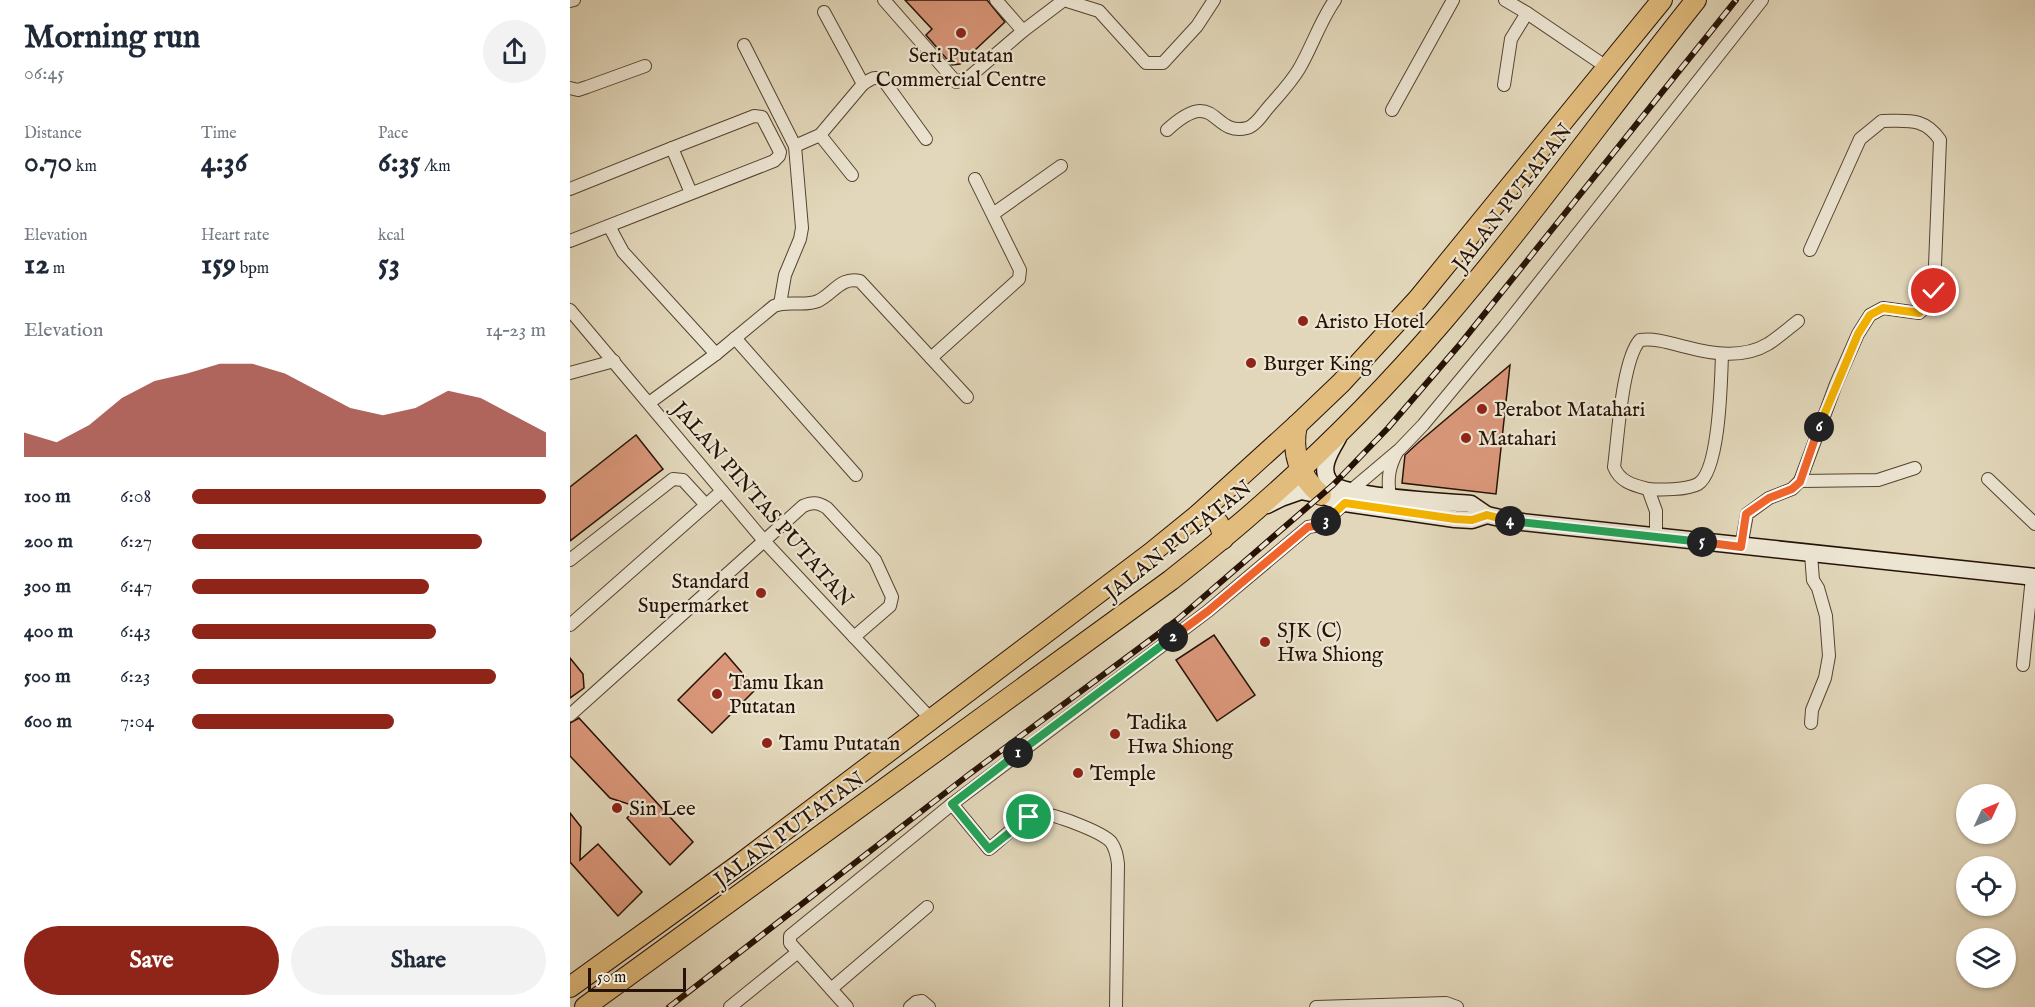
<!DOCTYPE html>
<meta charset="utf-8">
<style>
body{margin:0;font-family:"IM FELL English",serif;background:#f2f2f3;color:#1f2937;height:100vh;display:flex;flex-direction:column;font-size:22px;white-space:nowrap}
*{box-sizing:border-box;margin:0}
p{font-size:20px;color:#747a83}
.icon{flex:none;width:33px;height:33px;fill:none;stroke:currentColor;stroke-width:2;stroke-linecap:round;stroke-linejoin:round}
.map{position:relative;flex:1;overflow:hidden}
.side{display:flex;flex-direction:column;background:#fff;width:570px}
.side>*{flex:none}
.needle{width:39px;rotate:46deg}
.fabs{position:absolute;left:1386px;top:784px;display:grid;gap:12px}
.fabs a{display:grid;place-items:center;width:60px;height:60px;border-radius:50%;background:#fff;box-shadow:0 2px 4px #0004;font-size:30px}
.scale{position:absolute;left:18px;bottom:15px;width:98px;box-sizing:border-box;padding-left:6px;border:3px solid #261205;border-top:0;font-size:16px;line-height:21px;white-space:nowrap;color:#261205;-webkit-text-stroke:4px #ece5d2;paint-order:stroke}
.pin{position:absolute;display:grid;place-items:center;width:51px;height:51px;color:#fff;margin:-26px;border:3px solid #fff;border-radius:50%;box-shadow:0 2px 6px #0007}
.km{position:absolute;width:30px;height:30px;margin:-15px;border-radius:50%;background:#222;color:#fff;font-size:16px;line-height:30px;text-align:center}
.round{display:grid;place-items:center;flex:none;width:63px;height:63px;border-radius:32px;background:#f2f2f3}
.head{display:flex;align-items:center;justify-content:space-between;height:102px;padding:0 24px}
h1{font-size:33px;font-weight:700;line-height:45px}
.figures{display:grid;grid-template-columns:repeat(3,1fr);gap:9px;height:102px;padding:6px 24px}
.figures div{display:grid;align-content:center}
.figures b{font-size:30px;font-weight:700}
.figures small{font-size:16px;font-weight:400}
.figures p{font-size:16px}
.chart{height:168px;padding:12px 24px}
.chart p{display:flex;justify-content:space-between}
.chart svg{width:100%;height:108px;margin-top:6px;fill:#8f2418;opacity:.7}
.action{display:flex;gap:12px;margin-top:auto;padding:12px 24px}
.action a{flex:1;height:69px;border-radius:36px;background:#8f2418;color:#fff;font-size:24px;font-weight:700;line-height:69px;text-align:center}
.action a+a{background:#f2f2f3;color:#1f2937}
ul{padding:0 24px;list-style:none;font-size:20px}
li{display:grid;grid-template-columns:96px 72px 1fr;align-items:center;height:45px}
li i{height:15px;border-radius:8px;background:#8f2418}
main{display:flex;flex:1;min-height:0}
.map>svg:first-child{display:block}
</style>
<main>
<section class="side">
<div class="head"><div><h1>Morning run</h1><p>06:45</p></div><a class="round"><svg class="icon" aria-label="share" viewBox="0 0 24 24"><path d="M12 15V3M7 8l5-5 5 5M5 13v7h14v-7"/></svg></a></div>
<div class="figures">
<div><p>Distance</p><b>0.70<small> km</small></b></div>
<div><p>Time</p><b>4:36</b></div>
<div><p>Pace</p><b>6:35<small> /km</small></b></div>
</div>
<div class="figures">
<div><p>Elevation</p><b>12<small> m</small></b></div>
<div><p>Heart rate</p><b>159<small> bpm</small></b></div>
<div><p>kcal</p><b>53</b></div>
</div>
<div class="chart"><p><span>Elevation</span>14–23 m</p>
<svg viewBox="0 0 160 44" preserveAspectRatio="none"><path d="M0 44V34L10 38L20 31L30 20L40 13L50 10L60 6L70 6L80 10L90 17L100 24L110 27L120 24L130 17L140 20L150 27L160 34V44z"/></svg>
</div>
<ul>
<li><b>100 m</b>6:08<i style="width:100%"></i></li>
<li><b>200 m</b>6:27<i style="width:82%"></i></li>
<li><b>300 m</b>6:47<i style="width:67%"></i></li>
<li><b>400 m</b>6:43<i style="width:69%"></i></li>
<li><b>500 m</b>6:23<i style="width:86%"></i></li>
<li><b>600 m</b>7:04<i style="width:57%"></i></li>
</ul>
<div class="action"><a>Save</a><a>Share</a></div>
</section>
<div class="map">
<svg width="1465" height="1007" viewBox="0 0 1465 1007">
<rect width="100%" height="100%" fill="#e2d7ba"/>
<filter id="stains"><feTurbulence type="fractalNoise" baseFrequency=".00333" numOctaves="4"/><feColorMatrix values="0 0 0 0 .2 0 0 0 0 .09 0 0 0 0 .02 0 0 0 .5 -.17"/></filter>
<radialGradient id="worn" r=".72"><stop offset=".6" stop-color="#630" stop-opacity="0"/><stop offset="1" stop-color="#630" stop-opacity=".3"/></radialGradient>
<g fill="#da977a" stroke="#261205" stroke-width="1.5">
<polygon points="335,0 417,0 435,22 390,64 382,65 356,35 362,29"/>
<polygon points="940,365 926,494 832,483 835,455 849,442"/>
<polygon points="66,435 93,469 0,541 0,487"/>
<polygon points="644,635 685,695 647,721 606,660"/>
<polygon points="155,653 186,689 142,733 108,700"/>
<polygon points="0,658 13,674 14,688 0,698"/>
<polygon points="9,718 123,842 100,865 57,818 68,807 40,798 0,756 0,723"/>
<polygon points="0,813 11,827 10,860 28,844 72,892 48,916 0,862"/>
</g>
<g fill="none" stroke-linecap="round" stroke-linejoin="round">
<g stroke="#554332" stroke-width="14">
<g id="minor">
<polyline points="314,0 386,82 398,78 453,31 494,0 529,11 576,63 593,63 627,26 644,0"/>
<polyline points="426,0 453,31"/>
<polyline points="935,0 957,13 1038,68"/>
<polyline points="0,1 4,0"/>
<polyline points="174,45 225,146 232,228 230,239 215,275 210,304"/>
<path d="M293,84c8,-5 12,-9 21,-3l42,58"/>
<polyline points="934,85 941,39 957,13"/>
<polyline points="0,88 8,90 17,87 75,66"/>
<polyline points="822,110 883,0"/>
<path d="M597,130c50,-46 44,7 80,-2 8,-2 15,-13 20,-19 11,-13 23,-25 32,-40 13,-22 21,-48 36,-69"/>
<polyline points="250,135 282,175"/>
<polyline points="225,146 250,135 293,84 254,12"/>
<polyline points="0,189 102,148"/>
<polyline points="423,214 491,166"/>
<polyline points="39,226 53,252 146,354"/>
<polyline points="0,241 204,161 209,156 210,152 192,117 184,116 102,148 121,193"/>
<polyline points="0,310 195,542 361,719"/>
<polyline points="165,338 286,475"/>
<polyline points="361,358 449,279 450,270 405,179"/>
<polyline points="0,373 44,361"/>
<path d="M79,403l67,-49 58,-48c14,-6 30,1 44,-5 15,-7 23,-25 42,-20l107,116"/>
<polyline points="1418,479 1465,524"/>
<polyline points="1230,481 1308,480 1345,468"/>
<path d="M1078,489c12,1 39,1 50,-5 22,-14 23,-104 24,-130"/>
<polyline points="779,492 830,449 853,425 935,326 1192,0"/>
<path d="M820,496c-3,-17 -1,-29 7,-44"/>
<path d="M1086,537v-26l-8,-22c-15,-4 -28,-7 -34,-22 4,-30 8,-107 26,-127 16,-2 30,3 46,7 26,7 57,12 82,-3 11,-7 21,-16 30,-23"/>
<path d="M1171,547l6,-33 22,-16 23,-9 8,-8 36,-97 22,-50 12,-19 13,-7 36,5 10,-9 5,-13 6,-151c-16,-23 -32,-19 -58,-19l-22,18 -50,111"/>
<polyline points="0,560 103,479 113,480 136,505"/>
<polyline points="0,625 152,491"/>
<polyline points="1453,665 1462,577"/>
<path d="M0,715l233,-209c9,-4 15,-4 24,2l48,52 17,37 -2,9 -36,31"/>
<polyline points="1241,723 1242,710 1255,678 1259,656 1256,616 1248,588 1243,580 1241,554"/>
<path d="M382,804l37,45c12,-9 35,-33 49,-35 13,-2 64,18 73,28 5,7 6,14 7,22l-2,143"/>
<polyline points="261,989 357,907"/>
<polyline points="160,1007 228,952"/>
<polyline points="277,1007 220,943 220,936 382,804 638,611 738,527 751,525 775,503"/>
<polyline points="340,1007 346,1002 352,1001 359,1007"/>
<polyline points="746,1007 876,1003 887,1007"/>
</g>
</g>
<g stroke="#261205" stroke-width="19">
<g id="secondary">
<path d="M768,438c-7,12 -19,30 -9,43 11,16 118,21 142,23l16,11 26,6 522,56"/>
<polyline points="697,505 711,498 731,491 751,495 775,503 885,519 902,520 917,515"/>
</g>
</g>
<g stroke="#261205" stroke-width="22">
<g id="trunk">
<path d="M727,425c-6,28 2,51 24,70"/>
<path d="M629,514c17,2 22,8 24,25"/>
<polyline points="0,987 170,864 581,553 629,514 727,425 771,383 848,299 1092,0"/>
<path d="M15,1007l586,-427c99,-77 191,-164 272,-259 89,-104 168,-215 253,-321"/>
</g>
</g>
<use href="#minor" stroke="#ece5d2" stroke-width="12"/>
<use href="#secondary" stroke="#ece5d2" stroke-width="16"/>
<use href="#trunk" stroke="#e1bc7d" stroke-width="20"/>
<g stroke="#261205" stroke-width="6">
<polyline id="rail" points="99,1007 397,776 607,620 763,485 818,428 891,343 1166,0"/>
</g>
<use href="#rail" stroke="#ece5d2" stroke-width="4" stroke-dasharray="11" stroke-linecap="butt"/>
</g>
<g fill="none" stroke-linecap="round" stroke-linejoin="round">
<g stroke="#fff" stroke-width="12">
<polyline id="split-1" points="448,753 382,804 419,849 459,817"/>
</g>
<g stroke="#fff" stroke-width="12">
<polyline id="split-2" points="448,753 603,637"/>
</g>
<g stroke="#fff" stroke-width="12">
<polyline id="split-3" points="603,637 638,611 738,527 751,525 756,521"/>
</g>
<g stroke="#fff" stroke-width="12">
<polyline id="split-4" points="756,521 775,503 885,519 902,520 917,515 940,521"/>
</g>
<g stroke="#fff" stroke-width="12">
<polyline id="split-5" points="940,521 1132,542"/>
</g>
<g stroke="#fff" stroke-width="12">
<polyline id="split-6" points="1132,542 1171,547 1176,514 1199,498 1222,489 1230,482 1249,427"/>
</g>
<g stroke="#fff" stroke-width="12">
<polyline id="split-7" points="1249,427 1288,334 1300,315 1313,308 1349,313 1359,304 1364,291"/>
</g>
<use href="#split-1" stroke="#22a559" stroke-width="8"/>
<use href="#split-2" stroke="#22a559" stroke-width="8"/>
<use href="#split-3" stroke="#f0652b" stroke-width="8"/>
<use href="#split-4" stroke="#f5b400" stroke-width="8"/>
<use href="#split-5" stroke="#22a559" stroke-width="8"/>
<use href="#split-6" stroke="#f0652b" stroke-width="8"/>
<use href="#split-7" stroke="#f5b400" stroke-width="8"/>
</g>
<g fill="#8f2418" stroke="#ece5d2" stroke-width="2">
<circle cx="391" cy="33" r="6"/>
<circle cx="733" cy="321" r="6"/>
<circle cx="681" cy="363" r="6"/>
<circle cx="912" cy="409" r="6"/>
<circle cx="896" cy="438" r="6"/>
<circle cx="191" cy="593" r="6"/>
<circle cx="695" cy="642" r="6"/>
<circle cx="147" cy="694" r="6"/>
<circle cx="545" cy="734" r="6"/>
<circle cx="197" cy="743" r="6"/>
<circle cx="508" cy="773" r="6"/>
<circle cx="47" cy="808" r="6"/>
</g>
<g text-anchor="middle" stroke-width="4.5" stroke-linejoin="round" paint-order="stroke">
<g font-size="21" fill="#261205" stroke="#ece5d2" text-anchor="start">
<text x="391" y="62" text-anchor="middle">Seri Putatan<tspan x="391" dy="24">Commercial Centre</tspan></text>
<text x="745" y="328">Aristo Hotel</text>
<text x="693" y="370">Burger King</text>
<text x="924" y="416">Perabot Matahari</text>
<text x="908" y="445">Matahari</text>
<text x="179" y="588" text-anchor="end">Standard<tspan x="179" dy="24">Supermarket</tspan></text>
<text x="707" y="637">SJK (C)<tspan x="707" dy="24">Hwa Shiong</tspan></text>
<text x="159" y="689">Tamu Ikan<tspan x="159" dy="24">Putatan</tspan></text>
<text x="557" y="729">Tadika<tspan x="557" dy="24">Hwa Shiong</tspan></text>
<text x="209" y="750">Tamu Putatan</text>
<text x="520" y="780">Temple</text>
<text x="59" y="815">Sin Lee</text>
</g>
<g font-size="21" fill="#261205" stroke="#ece5d2">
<text transform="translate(942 197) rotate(-52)" y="7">JALAN PUTATAN</text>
<text transform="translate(193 504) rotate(49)" y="7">JALAN PINTAS PUTATAN</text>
<text transform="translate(608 540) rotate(-38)" y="7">JALAN PUTATAN</text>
<text transform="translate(219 829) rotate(-36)" y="7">JALAN PUTATAN</text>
</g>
</g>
<rect width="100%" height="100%" filter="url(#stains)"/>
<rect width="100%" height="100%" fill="url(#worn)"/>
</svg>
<div class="fabs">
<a><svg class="needle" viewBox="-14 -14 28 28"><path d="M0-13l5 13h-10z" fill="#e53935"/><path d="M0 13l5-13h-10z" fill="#747a83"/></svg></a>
<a><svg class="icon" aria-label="locate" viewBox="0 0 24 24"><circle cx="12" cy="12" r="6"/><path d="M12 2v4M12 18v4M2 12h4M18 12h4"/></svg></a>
<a><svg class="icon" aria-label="layers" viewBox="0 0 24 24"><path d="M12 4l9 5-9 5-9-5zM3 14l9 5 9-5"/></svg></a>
</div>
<div class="scale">50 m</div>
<div class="pin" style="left:459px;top:817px;background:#1e9e55"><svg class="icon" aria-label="arrive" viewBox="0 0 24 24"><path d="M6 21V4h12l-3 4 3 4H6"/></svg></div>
<div class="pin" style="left:1364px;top:291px;background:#d93025"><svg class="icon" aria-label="check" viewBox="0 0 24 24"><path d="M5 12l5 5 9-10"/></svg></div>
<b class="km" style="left:448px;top:753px">1</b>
<b class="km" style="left:603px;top:637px">2</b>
<b class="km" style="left:756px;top:521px">3</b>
<b class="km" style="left:940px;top:521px">4</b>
<b class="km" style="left:1132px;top:542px">5</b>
<b class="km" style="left:1249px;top:427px">6</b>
</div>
</main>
